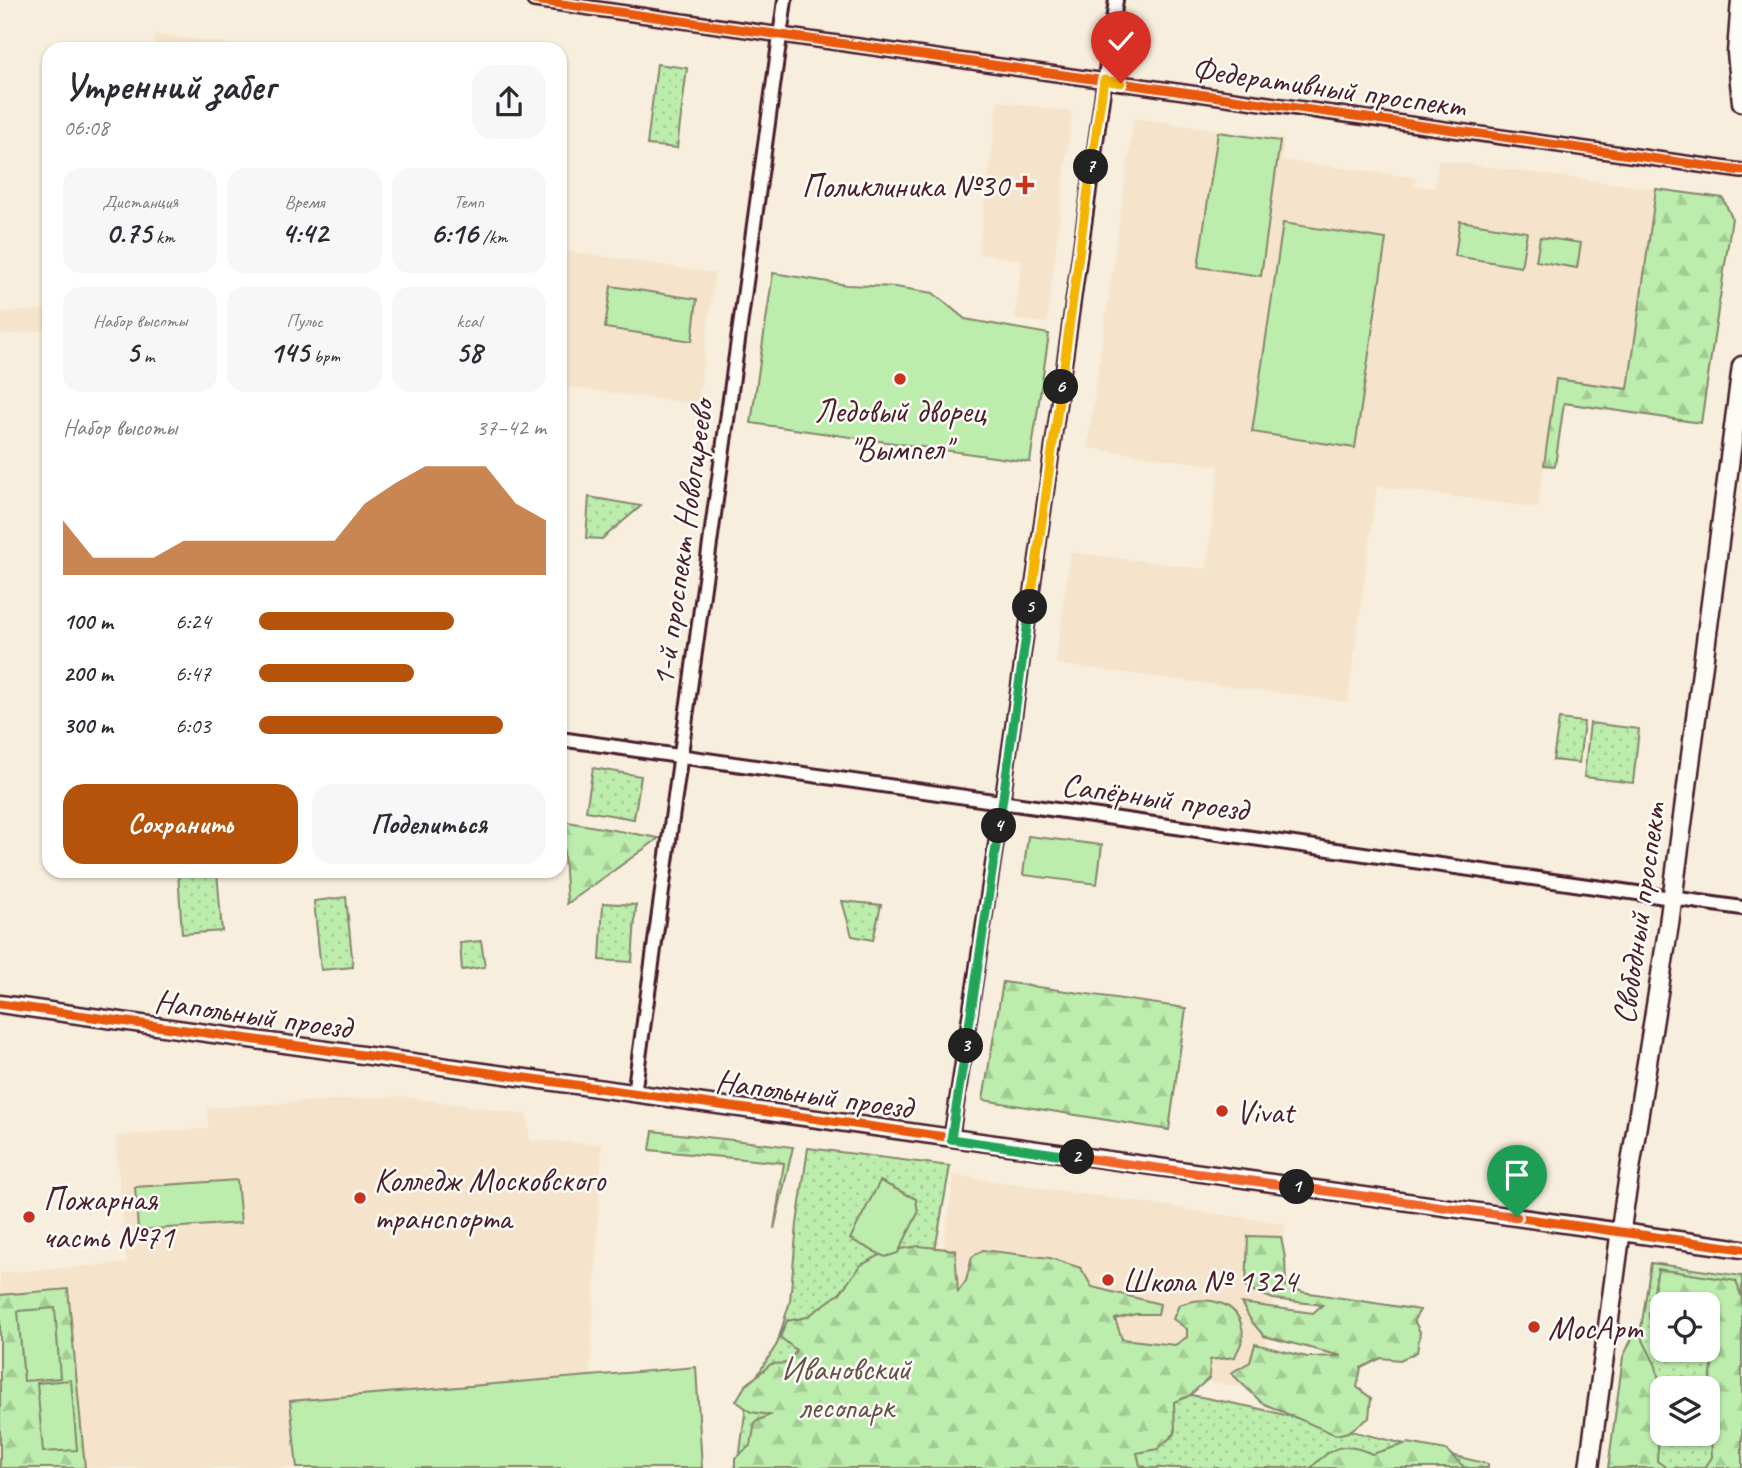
<!DOCTYPE html>
<html lang="ru">
<meta charset="utf-8">
<style>
body{margin:0;font-family:Caveat,sans-serif;background:#f7f7f7;color:#2b2b33;height:100vh;display:flex;flex-direction:column;font-size:26px;white-space:nowrap}
*{box-sizing:border-box;margin:0}
p{font-size:23px;color:#7c7c81}
.icon{flex:none;width:38px;height:38px;fill:none;stroke:currentColor;stroke-width:2;stroke-linecap:round;stroke-linejoin:round}
.map{position:relative;flex:1;overflow:hidden}
.drawer{position:absolute;left:42px;top:42px;width:525px;height:836px;display:flex;flex-direction:column;background:#fff;border-radius:21px;box-shadow:0 2px 5px #0004}
.drawer>*{flex:none}
.controls{position:absolute;left:1650px;top:1292px;display:grid;gap:14px}
.controls a{display:grid;place-items:center;width:70px;height:70px;border-radius:14px;background:#fff;box-shadow:0 2px 5px #0004;font-size:35px}
.pin{position:absolute;display:grid;place-items:center;width:60px;height:60px;color:#fff;margin:-72px -30px;border-radius:50% 50% 50% 0;rotate:-45deg;box-shadow:0 0 7px #0007}
.pin .icon{rotate:45deg}
.km{position:absolute;width:35px;height:35px;margin:-18px;border-radius:50%;background:#222;color:#fff;font-size:19px;line-height:35px;text-align:center}
.round{display:grid;place-items:center;flex:none;width:74px;height:74px;border-radius:21px;background:#f7f7f7}
.headline{display:flex;align-items:center;justify-content:space-between;height:119px;padding:0 21px}
h1{font-size:38px;font-weight:700;line-height:52px}
.figures{display:grid;grid-template-columns:repeat(3,1fr);gap:10px;height:119px;padding:7px 21px}
.figures div{display:grid;align-content:center;border-radius:18px;background:#f7f7f7;text-align:center}
.figures b{font-size:30px;font-weight:700}
.figures small{font-size:19px;font-weight:400}
.figures p{font-size:19px}
.chart{height:196px;padding:14px 21px}
.chart p{display:flex;justify-content:space-between}
.chart svg{width:100%;height:126px;margin-top:7px;fill:#b45309;opacity:.7}
.cta{display:flex;gap:14px;margin-top:auto;padding:14px 21px}
.cta a{flex:1;height:80px;border-radius:21px;background:#b45309;color:#fff;font-size:28px;font-weight:700;line-height:80px;text-align:center}
.cta a+a{background:#f7f7f7;color:#2b2b33}
ul{padding:0 21px;list-style:none;font-size:23px}
li{display:grid;grid-template-columns:112px 84px 1fr;align-items:center;height:52px}
li i{height:18px;border-radius:9px;background:#b45309}
.map>svg:first-child{display:block}
</style>
<div class="map">
<svg width="1742" height="1468" viewBox="0 0 1742 1468">
<defs>
<pattern id="grass-dots" width="8" height="8" patternUnits="userSpaceOnUse" patternTransform="scale(1.75)"><rect width="8" height="8" fill="#bcedac"/><path d="M2 2h.1M6 6h.1" fill="none" stroke="#a3cb94" stroke-width="1.8" stroke-linecap="round"/></pattern>
<pattern id="forest-firs" width="22" height="20" patternUnits="userSpaceOnUse" patternTransform="scale(1.75)"><rect width="22" height="20" fill="#bcedac"/><path d="M5 1l3.5 6h-7zM16 11l3.5 6h-7z" fill="#a3cb94"/></pattern>
</defs>
<rect width="100%" height="100%" fill="#f8eedd"/>
<filter id="ink" filterUnits="userSpaceOnUse"><feTurbulence type="fractalNoise" baseFrequency=".0143" numOctaves="2"/><feDisplacementMap in="SourceGraphic" scale="14" xChannelSelector="R" yChannelSelector="G"/><feConvolveMatrix kernelMatrix="1 2 1 2 8 2 1 2 1" color-interpolation-filters="sRGB"/></filter>
<g filter="url(#ink)">
<g fill="#f5e4cb">
<polygon points="155,34 265,49 153,49"/>
<polygon points="998,101 1072,112 1047,323 1015,319 1022,260 978,254"/>
<polygon points="1134,118 1284,139 1282,160 1416,178 1415,185 1419,186 1435,188 1438,160 1656,189 1628,389 1556,379 1538,508 1377,486 1348,702 1056,664 1070,552 1206,569 1219,466 1087,448"/>
<polygon points="560,250 715,273 698,404 560,386"/>
<polygon points="49,309 49,330 0,335 0,313"/>
<polygon points="402,1096 527,1115 530,1140 602,1144 590,1376 291,1401 297,1468 0,1468 0,1273 127,1263 115,1136 208,1128 207,1108"/>
<polygon points="954,1175 1286,1224 1258,1390 931,1336"/>
</g>
<g fill="url(#grass-dots)" stroke="#83866c" stroke-width="2" fill-rule="evenodd">
<polygon points="657,64 687,68 677,148 647,145"/>
<polygon points="589,497 641,506 602,539 586,538"/>
<polygon points="1559,719 1584,722 1579,763 1553,760"/>
<polygon points="1590,723 1639,729 1633,783 1584,777"/>
<polygon points="593,768 641,776 634,819 586,811"/>
<polygon points="178,872 217,872 222,931 182,934"/>
<polygon points="346,897 353,967 321,970 314,901"/>
<polygon points="842,901 881,905 873,940 852,936"/>
<polygon points="603,903 636,905 632,962 600,960"/>
<polygon points="481,941 485,967 462,970 460,943"/>
<polygon points="808,1148 950,1166 925,1306 1166,1390 1256,1408 1488,1464 1488,1468 738,1468 748,1390 777,1344 790,1301 797,1224"/>
<path d="M1651,1263l91,13v192h-122zM1662,1304h46v45h-46zM1662,1388h46v45h-46z"/>
</g>
<g fill="url(#forest-firs)" stroke="#83866c" stroke-width="2">
<polygon points="1656,189 1723,198 1732,218 1701,423 1564,403 1555,466 1544,465 1556,379 1628,389"/>
<polygon points="562,821 659,838 567,904"/>
<polygon points="1003,982 1186,1008 1169,1130 983,1100"/>
<polygon points="653,1131 793,1147 774,1229 784,1163 650,1150"/>
<polygon points="1248,1236 1281,1237 1285,1258 1286,1286 1303,1292 1420,1310 1414,1320 1420,1332 1417,1352 1400,1360 1381,1358 1361,1368 1357,1387 1371,1398 1369,1418 1348,1432 1336,1435 1262,1403 1231,1373 1250,1362 1255,1344 1307,1357 1341,1356 1264,1336 1252,1322 1241,1303 1313,1313 1322,1305 1273,1299 1246,1288"/>
<path d="M919,1246l36,4 3,42 8,-11 6,-24 11,-7 67,8 31,10 11,19 68,17 -2,10h-22l-21,5 7,20 53,6 12,-8v-8l-14,-10 6,-14c27,-10 63,-5 64,31 0,6 -6,15 -8,21l-25,3 -1,18 -20,18 -15,6 1,31 -17,16 -21,4 3,12 7,3h-412v-10l16,-13 4,-23 15,-7 -19,-3 -15,-11 9,-15 26,-22 19,-1 6,-13 -16,-13 7,-16 20,-4 33,-24 21,-28 27,-14z"/>
<polygon points="1658,1269 1736,1281 1742,1299 1742,1468 1705,1468 1712,1457 1709,1388 1715,1346 1708,1342 1708,1304 1662,1304 1662,1346 1649,1317"/>
<polygon points="68,1289 85,1468 0,1468 0,1295"/>
<polygon points="1637,1328 1656,1366 1662,1397 1657,1461 1667,1468 1608,1468 1623,1357"/>
<path d="M1408,1443l38,7 19,18h-154c21,-22 33,-27 61,-14z"/>
</g>
<g fill="#bcedac" stroke="#83866c" stroke-width="2">
<polygon points="1218,132 1280,141 1261,276 1198,267"/>
<polygon points="1460,221 1527,232 1521,267 1455,256"/>
<polygon points="1283,223 1386,239 1355,448 1252,432"/>
<polygon points="1540,237 1581,243 1577,268 1536,261"/>
<polygon points="773,273 847,285 895,287 933,293 965,319 1049,334 1030,462 751,423"/>
<polygon points="611,286 697,299 692,341 605,328"/>
<polygon points="1028,836 1102,845 1097,884 1023,875"/>
<polygon points="237,1180 241,1223 138,1230 135,1187"/>
<polygon points="880,1181 916,1199 918,1213 898,1253 885,1257 850,1239"/>
<polygon points="55,1308 60,1378 24,1381 18,1311"/>
<polygon points="696,1367 702,1468 297,1468 290,1401"/>
<polygon points="71,1380 77,1450 43,1452 37,1383"/>
</g>
<g fill="none" stroke-linecap="round" stroke-linejoin="round">
<g stroke="#4a1f2b" stroke-width="18">
<g id="minor">
<polyline points="534,0 1742,171"/>
<polyline points="560,739 1742,908"/>
<polyline points="634,1094 785,0"/>
<polyline points="951,1139 1002,803 1116,0"/>
</g>
</g>
<g stroke="#4a1f2b" stroke-width="21">
<polyline id="tertiary" points="0,1004 1742,1249"/>
</g>
<g stroke="#4a1f2b" stroke-width="23">
<g id="secondary">
<polyline points="1741,0 1737,53 1742,102"/>
<polyline points="1589,1468 1624,1207 1669,924 1742,366"/>
</g>
</g>
<use href="#minor" stroke="#fdfcf7" stroke-width="12"/>
<use href="#tertiary" stroke="#fdfcf7" stroke-width="16"/>
<use href="#secondary" stroke="#fdfcf7" stroke-width="18"/>
<g stroke="#fdfcf7" stroke-width="13">
<g id="cycleway">
<polyline points="534,0 1742,171"/>
<polyline points="0,1004 1742,1249"/>
</g>
</g>
<use href="#cycleway" stroke="#e8590c" stroke-width="9"/>
</g>
</g>
<g fill="none" stroke-linecap="round" stroke-linejoin="round" filter="url(#ink)">
<g stroke="#fff" stroke-width="14">
<polyline id="split-1" points="1297,1187 1517,1217"/>
</g>
<g stroke="#fff" stroke-width="14">
<polyline id="split-2" points="1077,1157 1297,1187"/>
</g>
<g stroke="#fff" stroke-width="14">
<polyline id="split-3" points="966,1046 951,1139 1077,1157"/>
</g>
<g stroke="#fff" stroke-width="14">
<polyline id="split-4" points="966,1046 999,826"/>
</g>
<g stroke="#fff" stroke-width="14">
<polyline id="split-5" points="999,826 1030,607"/>
</g>
<g stroke="#fff" stroke-width="14">
<polyline id="split-6" points="1030,607 1061,387"/>
</g>
<g stroke="#fff" stroke-width="14">
<polyline id="split-7" points="1061,387 1091,167"/>
</g>
<g stroke="#fff" stroke-width="14">
<polyline id="split-8" points="1091,167 1104,80 1121,83"/>
</g>
<use href="#split-1" stroke="#f0652b" stroke-width="9"/>
<use href="#split-2" stroke="#f0652b" stroke-width="9"/>
<use href="#split-3" stroke="#22a559" stroke-width="9"/>
<use href="#split-4" stroke="#22a559" stroke-width="9"/>
<use href="#split-5" stroke="#22a559" stroke-width="9"/>
<use href="#split-6" stroke="#f5b400" stroke-width="9"/>
<use href="#split-7" stroke="#f5b400" stroke-width="9"/>
<use href="#split-8" stroke="#f5b400" stroke-width="9"/>
</g>
<g fill="#c8321e" stroke="#fdfcf7" stroke-width="2.5">
<path d="M1021.5 174.5h7v7h7v7h-7v7h-7v-7h-7v-7h7z"/>
<circle cx="900" cy="379" r="7"/>
<circle cx="1222" cy="1111" r="7"/>
<circle cx="360" cy="1198" r="7"/>
<circle cx="29" cy="1217" r="7"/>
<circle cx="1108" cy="1280" r="7"/>
<circle cx="1534" cy="1327" r="7"/>
</g>
<g text-anchor="middle" stroke-width="5" stroke-linejoin="round" paint-order="stroke">
<g font-size="33" fill="#4a1f2b" stroke="#fdfcf7">
<text transform="translate(1329 86) rotate(8)" y="12">Федеративный проспект</text>
<text transform="translate(681 543) rotate(-82)" y="12">1-й проспект Новогиреево</text>
<text transform="translate(1155 796) rotate(8)" y="12">Сапёрный проезд</text>
<text transform="translate(1638 913) rotate(-82)" y="12">Свободный проспект</text>
<text transform="translate(253 1013) rotate(8)" y="12">Напольный проезд</text>
<text transform="translate(814 1093) rotate(8)" y="12">Напольный проезд</text>
</g>
<g font-size="33" fill="#4a1f2b" stroke="#fdfcf7" text-anchor="start">
<text x="1009" y="197" text-anchor="end">Поликлиника №30</text>
<text x="900" y="422" text-anchor="middle">Ледовый дворец<tspan x="900" dy="38">"Вымпел"</tspan></text>
<text x="1236" y="1123">Vivat</text>
<text x="374" y="1191">Колледж Московского<tspan x="374" dy="38">транспорта</tspan></text>
<text x="43" y="1210">Пожарная<tspan x="43" dy="38">часть №71</tspan></text>
<text x="1122" y="1292">Школа № 1324</text>
<text x="1548" y="1339">МосАрт</text>
</g>
<g font-size="33" fill="#66524b" stroke="#fdfcf7">
<text x="846" y="1380">Ивановский<tspan x="846" dy="38">лесопарк</tspan></text>
</g>
</g>
</svg>
<div class="controls">
<a><svg class="icon" aria-label="locate" viewBox="0 0 24 24"><circle cx="12" cy="12" r="6"/><path d="M12 2v4M12 18v4M2 12h4M18 12h4"/></svg></a>
<a><svg class="icon" aria-label="layers" viewBox="0 0 24 24"><path d="M12 4l9 5-9 5-9-5zM3 14l9 5 9-5"/></svg></a>
</div>
<div class="pin" style="left:1517px;top:1217px;background:#1e9e55"><svg class="icon" aria-label="arrive" viewBox="0 0 24 24"><path d="M6 21V4h12l-3 4 3 4H6"/></svg></div>
<div class="pin" style="left:1121px;top:83px;background:#d93025"><svg class="icon" aria-label="check" viewBox="0 0 24 24"><path d="M5 12l5 5 9-10"/></svg></div>
<b class="km" style="left:1297px;top:1187px">1</b>
<b class="km" style="left:1077px;top:1157px">2</b>
<b class="km" style="left:966px;top:1046px">3</b>
<b class="km" style="left:999px;top:826px">4</b>
<b class="km" style="left:1030px;top:607px">5</b>
<b class="km" style="left:1061px;top:387px">6</b>
<b class="km" style="left:1091px;top:167px">7</b>
<section class="drawer">
<div class="headline"><div><h1>Утренний забег</h1><p>06:08</p></div><a class="round"><svg class="icon" aria-label="share" viewBox="0 0 24 24"><path d="M12 15V3M7 8l5-5 5 5M5 13v7h14v-7"/></svg></a></div>
<div class="figures">
<div><p>Дистанция</p><b>0.75<small> km</small></b></div>
<div><p>Время</p><b>4:42</b></div>
<div><p>Темп</p><b>6:16<small> /km</small></b></div>
</div>
<div class="figures">
<div><p>Набор высоты</p><b>5<small> m</small></b></div>
<div><p>Пульс</p><b>145<small> bpm</small></b></div>
<div><p>kcal</p><b>58</b></div>
</div>
<div class="chart"><p><span>Набор высоты</span>37–42 m</p>
<svg viewBox="0 0 160 44" preserveAspectRatio="none"><path d="M0 44V25L10 38L20 38L30 38L40 32L50 32L60 32L70 32L80 32L90 32L100 19L110 12L120 6L130 6L140 6L150 19L160 25V44z"/></svg>
</div>
<ul>
<li><b>100 m</b>6:24<i style="width:68%"></i></li>
<li><b>200 m</b>6:47<i style="width:54%"></i></li>
<li><b>300 m</b>6:03<i style="width:85%"></i></li>
</ul>
<div class="cta"><a>Сохранить</a><a>Поделиться</a></div>
</section>
</div>
